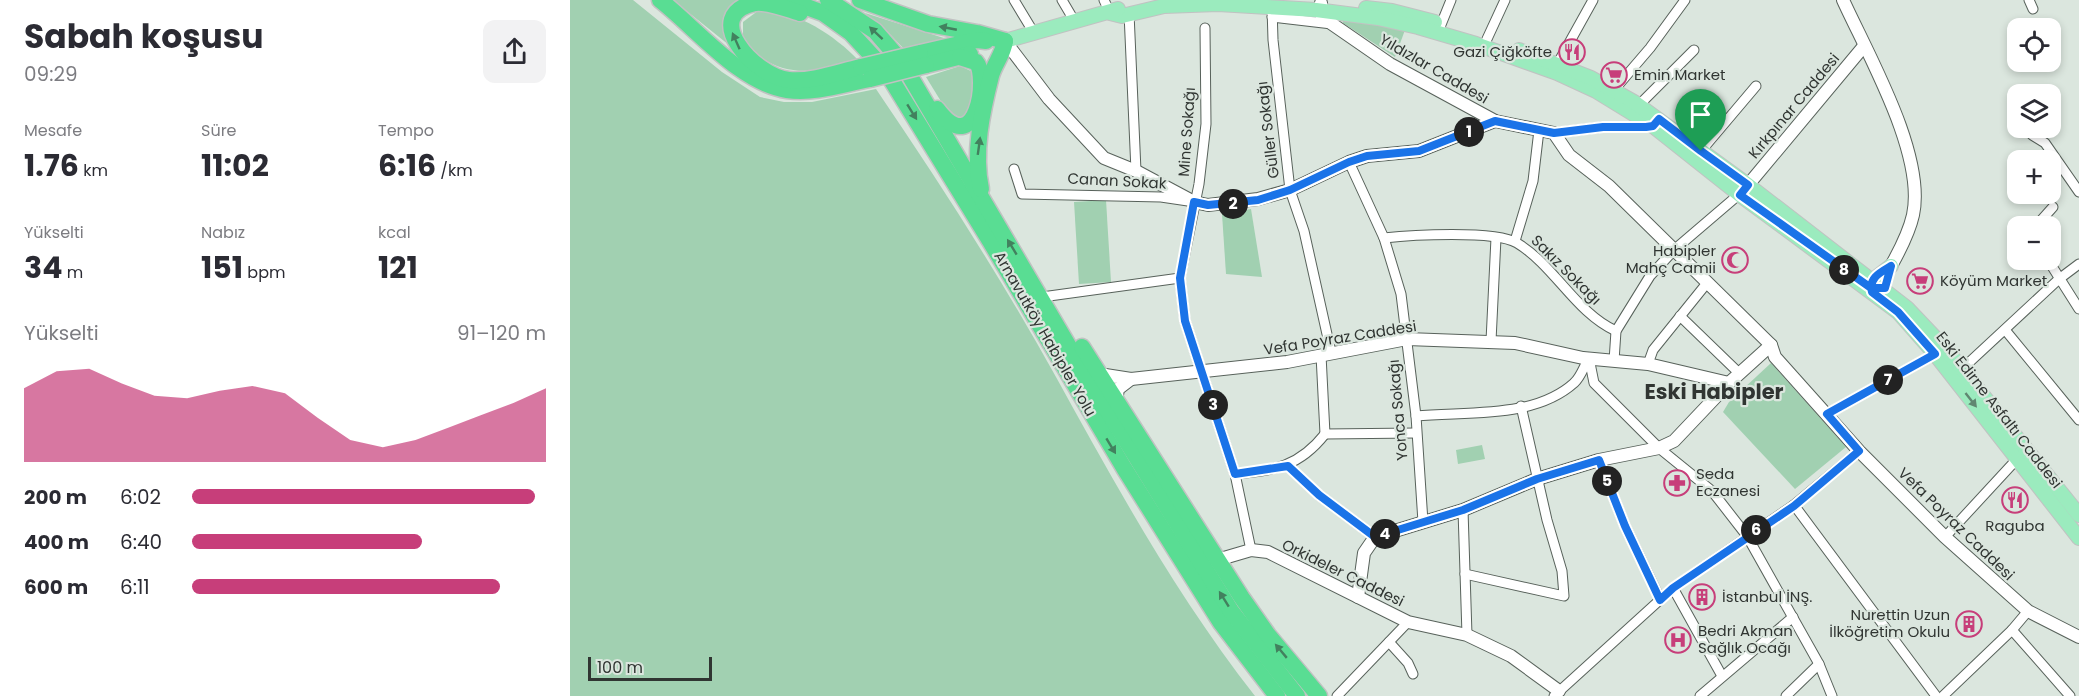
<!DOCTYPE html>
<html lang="tr">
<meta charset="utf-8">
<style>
body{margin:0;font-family:Poppins,sans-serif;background:#f2f2f3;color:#2b2b33;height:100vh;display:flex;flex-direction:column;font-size:22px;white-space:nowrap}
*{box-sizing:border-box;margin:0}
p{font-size:20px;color:#7c7c81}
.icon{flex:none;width:33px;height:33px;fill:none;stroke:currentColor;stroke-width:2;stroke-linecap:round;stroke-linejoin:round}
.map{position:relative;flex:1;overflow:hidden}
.details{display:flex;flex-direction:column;background:#fff;width:570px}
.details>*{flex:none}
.buttons{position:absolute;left:1437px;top:18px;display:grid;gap:12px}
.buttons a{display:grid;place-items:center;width:54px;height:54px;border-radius:12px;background:#fff;box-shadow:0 3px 9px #0003;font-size:30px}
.scale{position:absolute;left:18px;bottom:15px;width:124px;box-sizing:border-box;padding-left:6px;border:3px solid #303532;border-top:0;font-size:16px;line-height:21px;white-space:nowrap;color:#303532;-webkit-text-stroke:4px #dbe6de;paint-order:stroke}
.pin{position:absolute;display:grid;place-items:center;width:51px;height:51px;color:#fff;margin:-62px -26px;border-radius:50% 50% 50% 0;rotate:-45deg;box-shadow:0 0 6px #0007}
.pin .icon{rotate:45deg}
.km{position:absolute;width:30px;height:30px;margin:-15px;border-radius:50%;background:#222;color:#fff;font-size:16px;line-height:30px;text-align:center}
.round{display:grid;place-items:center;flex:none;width:63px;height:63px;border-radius:12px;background:#f2f2f3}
.head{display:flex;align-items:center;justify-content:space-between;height:102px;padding:0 24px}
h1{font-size:33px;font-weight:700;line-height:45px}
.metrics{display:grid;grid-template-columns:repeat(3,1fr);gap:9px;height:102px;padding:6px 24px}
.metrics div{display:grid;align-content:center}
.metrics b{font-size:30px;font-weight:700}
.metrics small{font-size:16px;font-weight:400}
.metrics p{font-size:16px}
.chart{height:168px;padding:12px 24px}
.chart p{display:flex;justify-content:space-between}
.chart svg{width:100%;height:108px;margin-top:6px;fill:#c73e7a;opacity:.7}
ul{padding:0 24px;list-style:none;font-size:20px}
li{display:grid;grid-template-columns:96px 72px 1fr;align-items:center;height:45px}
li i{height:15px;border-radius:8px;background:#c73e7a}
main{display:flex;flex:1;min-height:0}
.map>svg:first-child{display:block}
</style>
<main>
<section class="details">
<div class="head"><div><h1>Sabah koşusu</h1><p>09:29</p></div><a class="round"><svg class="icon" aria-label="share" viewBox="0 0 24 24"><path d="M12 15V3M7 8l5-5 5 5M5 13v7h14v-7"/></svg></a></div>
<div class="metrics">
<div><p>Mesafe</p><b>1.76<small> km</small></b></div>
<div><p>Süre</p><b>11:02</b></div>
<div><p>Tempo</p><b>6:16<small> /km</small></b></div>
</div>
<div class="metrics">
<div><p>Yükselti</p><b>34<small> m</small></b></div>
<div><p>Nabız</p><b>151<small> bpm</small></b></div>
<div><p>kcal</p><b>121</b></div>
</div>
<div class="chart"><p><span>Yükselti</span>91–120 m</p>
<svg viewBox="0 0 160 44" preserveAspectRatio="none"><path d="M0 44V14L10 7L20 6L30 12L40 17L50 18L60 15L70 13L80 16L90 26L100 35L110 38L120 35L130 30L140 25L150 20L160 14V44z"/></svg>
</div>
<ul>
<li><b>200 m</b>6:02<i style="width:97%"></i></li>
<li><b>400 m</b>6:40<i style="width:65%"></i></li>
<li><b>600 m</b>6:11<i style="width:87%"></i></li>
</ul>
</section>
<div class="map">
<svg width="1509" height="696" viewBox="0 0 1509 696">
<rect width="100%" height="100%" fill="#dbe6de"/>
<g fill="#a1d0b1">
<path d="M0,0h63l89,72 38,25 24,5h28l64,-13c64,94 125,189 180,288 60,109 122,221 199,319h-685z"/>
<polygon points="103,0 173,0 156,31 159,45"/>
<path d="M189,10c38,1 74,24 100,51 -46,12 -80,20 -116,-20v-19z"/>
<polygon points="295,13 380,40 334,49 317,31"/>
<polygon points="773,19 835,30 825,57 773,23"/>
<path d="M390,66l13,6c3,15 0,36 -10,47l-13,-3 -24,-39z"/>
<polygon points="536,200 541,282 509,284 504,202"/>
<polygon points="681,209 692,277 656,274 652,214"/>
<polygon points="1201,363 1276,447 1225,489 1153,412 1159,402"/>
<polygon points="912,445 915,459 888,464 886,450"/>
</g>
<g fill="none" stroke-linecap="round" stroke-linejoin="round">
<g stroke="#58625b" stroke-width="11">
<g id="street">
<polyline points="444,0 464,33"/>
<polyline points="492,0 505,22"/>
<polyline points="534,0 540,13"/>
<polyline points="1459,0 1463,9"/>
<polyline points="702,7 703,40 720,190 734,231 761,352"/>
<polyline points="559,13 566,171"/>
<polyline points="702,17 762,24"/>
<polyline points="635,28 636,124 629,184 610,278 615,321 665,474 681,550"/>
<polyline points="868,32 881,0"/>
<polyline points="917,39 935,0"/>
<polyline points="988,63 1023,0"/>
<polyline points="1044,90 1080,48 1115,0"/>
<polyline points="1069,105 1124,50"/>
<polyline points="1461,128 1462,135 1475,143 1509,192"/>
<polyline points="984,133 1033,127 1083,126"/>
<polyline points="1131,151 1186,86"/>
<polyline points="779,162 814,238 831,294 846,416 853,522"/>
<polyline points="444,169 452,194 591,197 618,201"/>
<polyline points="1466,226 1483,207"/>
<path d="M814,238c26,-3 111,-8 133,5 38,23 58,69 99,88"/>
<polyline points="945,241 963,181 969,130"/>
<polyline points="1478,260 1509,309"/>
<polyline points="472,297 610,278"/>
<polyline points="1110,316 1170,374"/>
<polyline points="1436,331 1509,420"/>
<polyline points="921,341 926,238"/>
<polyline points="751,355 755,434"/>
<polyline points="1019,358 1024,383 1089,448 1142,491 1177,536 1249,664 1262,696"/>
<polyline points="1044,361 1046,331 1080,276 1104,250 1173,191"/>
<polyline points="1078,364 1083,350 1137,283"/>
<polyline points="1392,369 1489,279 1509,264"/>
<polyline points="1257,414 1365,354"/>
<path d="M846,416c51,-5 118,3 158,-33 7,-6 10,-17 15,-25"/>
<polyline points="755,434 846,433"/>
<polyline points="1029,460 1055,526 1090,599"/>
<polyline points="718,466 749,495 805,537"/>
<path d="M665,474c40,-4 64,-7 90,-40"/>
<polyline points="1224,505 1366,696"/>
<polyline points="893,510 897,635"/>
<polyline points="1375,537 1447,459"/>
<polyline points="895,574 994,596 992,571 977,520 951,406"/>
<polyline points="1103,588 1152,676"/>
<polyline points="1442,630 1500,696"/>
<polyline points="819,642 838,663 843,674"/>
<polyline points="767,696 838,622"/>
<polyline points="984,696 1103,588 1224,505 1289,451"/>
<polyline points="1130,696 1223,617"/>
<polyline points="1216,696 1249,664"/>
<polyline points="1373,696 1442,630 1458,611"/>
</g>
</g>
<g stroke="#58625b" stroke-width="14">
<g id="secondary">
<path d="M1273,0c25,55 83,155 70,215 -4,18 -13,35 -22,51"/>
<polyline points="751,3 752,17 820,64 925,121 984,133 999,155 1039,186 1201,345 1205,357 1289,451 1375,537 1458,611 1509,637"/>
<polyline points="435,41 479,99 534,158 566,171 624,202 638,205 688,199 720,190 779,162 797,156 849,151 925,121"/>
<polyline points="1178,185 1294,46"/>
<polyline points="529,374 561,379 548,389 546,401"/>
<polyline points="561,379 717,362 837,339 945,343 1013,358 1078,364 1159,383"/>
<polyline points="647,560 681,550 698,552 838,622 897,635 941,656 989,691"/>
<polyline points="788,597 794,553 805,537 893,510 967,479 1029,460 1089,448 1104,441 1159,383 1201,345"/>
</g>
</g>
<g stroke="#c1c2c2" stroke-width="16">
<g id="primary">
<polyline points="796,8 822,11 865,22"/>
<polyline points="540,13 552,16 594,6 648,4 746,10 808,18 848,27 906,44 987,73 1026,91 1083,126 1170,195 1328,312 1365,354 1509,538"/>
<polyline points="435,41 548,9"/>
<polyline points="949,50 1021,78 1064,102 1178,185 1337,308 1375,348 1509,515"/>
<polyline points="1301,287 1303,280 1321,266"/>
</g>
</g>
<g stroke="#c1c2c2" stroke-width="19">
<g id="highway">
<path d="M90,0c37,29 80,83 127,90 28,4 56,-6 83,-11"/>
<polyline points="218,0 253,13 281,33 316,71 420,241 554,468 651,623 707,696"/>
<polyline points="258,0 305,31 331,61 515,374 661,611 727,696"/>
<polyline points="290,0 358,24 407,33 435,41"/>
<path d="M230,13c-13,-4 -32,-12 -45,-10 -56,12 0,74 34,77 24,2 49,-8 72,-13"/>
<polyline points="350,53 407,40 416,41"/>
<polyline points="356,65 400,54"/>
<path d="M367,109c40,53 52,-33 39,-47l-16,-5"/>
<path d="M411,189c-8,-36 1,-78 10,-113 3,-12 12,-21 14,-35"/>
<polyline points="512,347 672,598 698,635 749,696"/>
</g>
</g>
<use href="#street" stroke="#fff" stroke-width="9"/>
<use href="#secondary" stroke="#fff" stroke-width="12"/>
<use href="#primary" stroke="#9bebbe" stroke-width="14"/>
<use href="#highway" stroke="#59dd93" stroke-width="16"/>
<g stroke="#c1c2c2" stroke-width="19" stroke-linecap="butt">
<g id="highway-bridge">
<polyline points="291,67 350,53"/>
<polyline points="300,79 356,65"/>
</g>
</g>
<use href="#highway-bridge" stroke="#59dd93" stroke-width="16"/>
</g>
<defs><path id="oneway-solid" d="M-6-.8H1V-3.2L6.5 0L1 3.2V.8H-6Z" transform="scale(1.5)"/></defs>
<g fill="#42815e">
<use href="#oneway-solid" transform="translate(378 28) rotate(-169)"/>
<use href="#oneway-solid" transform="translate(306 33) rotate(-137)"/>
<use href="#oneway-solid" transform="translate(166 41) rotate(-114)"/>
<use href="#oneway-solid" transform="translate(342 112) rotate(58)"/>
<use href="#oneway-solid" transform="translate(409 146) rotate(-82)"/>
<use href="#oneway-solid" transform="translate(442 247) rotate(-121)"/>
<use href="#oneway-solid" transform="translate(541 446) rotate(59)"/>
<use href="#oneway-solid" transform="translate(654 599) rotate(-122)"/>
<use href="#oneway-solid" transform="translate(711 651) rotate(-130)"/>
</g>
<use fill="#608771" href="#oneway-solid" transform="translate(1401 400) rotate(52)"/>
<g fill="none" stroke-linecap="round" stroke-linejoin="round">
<g stroke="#fff" stroke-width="12">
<path id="route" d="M1131,151l-42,-32 -6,7 -7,1h-43l-49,6 -59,-12 -76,30 -52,5 -18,6 -59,28 -32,10 -50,5 -14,-3 -14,76 5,43 50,153 53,-8 31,29 56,42 88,-27 74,-31 62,-19 26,66 35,74 13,-12 121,-82 65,-55 -32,-37 108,-60 -37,-42 -26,-20c-4,-14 9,-20 19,-26l-6,22h-14l-131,-93 8,-10 -47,-34"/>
</g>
<use href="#route" stroke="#1a73e8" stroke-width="8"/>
</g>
<defs>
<g id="restaurant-ring" transform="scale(1.35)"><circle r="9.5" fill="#dbe6de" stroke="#c73e7a" stroke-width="1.5"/><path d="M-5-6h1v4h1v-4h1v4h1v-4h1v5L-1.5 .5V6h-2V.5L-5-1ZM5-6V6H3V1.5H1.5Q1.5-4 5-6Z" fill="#c73e7a"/></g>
<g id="supermarket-ring" transform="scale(1.35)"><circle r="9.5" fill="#dbe6de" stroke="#c73e7a" stroke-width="1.5"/><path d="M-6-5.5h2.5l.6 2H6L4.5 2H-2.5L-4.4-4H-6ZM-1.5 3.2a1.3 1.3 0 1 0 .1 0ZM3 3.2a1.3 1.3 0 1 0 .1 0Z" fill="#c73e7a"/></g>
<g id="mosque-ring" transform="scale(1.35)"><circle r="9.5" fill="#dbe6de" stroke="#c73e7a" stroke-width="1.5"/><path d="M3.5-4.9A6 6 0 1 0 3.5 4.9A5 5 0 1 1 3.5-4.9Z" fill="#c73e7a"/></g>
<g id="pharmacy-ring" transform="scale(1.35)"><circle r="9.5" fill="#dbe6de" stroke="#c73e7a" stroke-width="1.5"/><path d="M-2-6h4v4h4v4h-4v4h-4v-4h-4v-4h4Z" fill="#c73e7a"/></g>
<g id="building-ring" transform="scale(1.35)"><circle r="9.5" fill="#dbe6de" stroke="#c73e7a" stroke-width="1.5"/><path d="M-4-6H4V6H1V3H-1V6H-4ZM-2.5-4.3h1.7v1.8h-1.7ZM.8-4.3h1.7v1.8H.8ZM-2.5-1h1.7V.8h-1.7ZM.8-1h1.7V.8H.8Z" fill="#c73e7a"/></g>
<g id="hospital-ring" transform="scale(1.35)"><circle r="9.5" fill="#dbe6de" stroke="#c73e7a" stroke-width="1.5"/><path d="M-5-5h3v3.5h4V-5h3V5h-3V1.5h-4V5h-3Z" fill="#c73e7a"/></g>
</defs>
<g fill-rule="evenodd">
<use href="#restaurant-ring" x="1002" y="52"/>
<use href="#supermarket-ring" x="1044" y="75"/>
<use href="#mosque-ring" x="1165" y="260"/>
<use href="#supermarket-ring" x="1350" y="281"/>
<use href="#pharmacy-ring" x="1107" y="483"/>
<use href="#restaurant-ring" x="1445" y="500"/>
<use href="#building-ring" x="1132" y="597"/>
<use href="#building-ring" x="1399" y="624"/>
<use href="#hospital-ring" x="1108" y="640"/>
</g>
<g text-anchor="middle" stroke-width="4.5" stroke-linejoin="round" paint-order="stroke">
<g font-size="15" fill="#303532" stroke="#dbe6de" text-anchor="start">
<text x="982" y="57" text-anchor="end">Gazi Çiğköfte</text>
<text x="1064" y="80">Emin Market</text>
<text x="1146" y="256" text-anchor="end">Habipler<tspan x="1146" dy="17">Mahç Camii</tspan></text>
<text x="1370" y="286">Köyüm Market</text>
<text x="1126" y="479">Seda<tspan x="1126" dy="17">Eczanesi</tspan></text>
<text x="1445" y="531" text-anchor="middle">Raguba</text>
<text x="1152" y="602">İstanbul İNŞ.</text>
<text x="1380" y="620" text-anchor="end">Nurettin Uzun<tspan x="1380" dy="17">İlköğretim Okulu</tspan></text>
<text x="1128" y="636">Bedri Akman<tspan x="1128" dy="17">Sağlık Ocağı</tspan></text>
</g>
<g font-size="15" fill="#303532" stroke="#dbe6de">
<text transform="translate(864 69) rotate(30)" y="5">Yıldızlar Caddesi</text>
<text transform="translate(1224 106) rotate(-50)" y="5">Kırkpınar Caddesi</text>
<text transform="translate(698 130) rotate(-97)" y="5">Güller Sokağı</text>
<text transform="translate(617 132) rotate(-86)" y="5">Mine Sokağı</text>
<text transform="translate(547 181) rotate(3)" y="5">Canan Sokak</text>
<text transform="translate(996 270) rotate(45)" y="5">Sakız Sokağı</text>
<text transform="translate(475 334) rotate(60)" y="5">Arnavutköy Habipler Yolu</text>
<text transform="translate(770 338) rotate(-9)" y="5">Vefa Poyraz Caddesi</text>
<text transform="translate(828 410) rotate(-95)" y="5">Yonca Sokağı</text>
<text transform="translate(1429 410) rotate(52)" y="5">Eski Edirne Asfaltı Caddesi</text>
<text transform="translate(1386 524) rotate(44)" y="5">Vefa Poyraz Caddesi</text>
<text transform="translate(773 573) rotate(26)" y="5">Orkideler Caddesi</text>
</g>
<g font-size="21" font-weight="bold" fill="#303532" stroke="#dbe6de">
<text x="1144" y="399">Eski Habipler</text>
</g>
</g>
</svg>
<div class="buttons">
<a><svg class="icon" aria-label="locate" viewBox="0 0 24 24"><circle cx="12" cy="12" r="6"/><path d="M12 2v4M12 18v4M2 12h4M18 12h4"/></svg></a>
<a><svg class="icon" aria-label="layers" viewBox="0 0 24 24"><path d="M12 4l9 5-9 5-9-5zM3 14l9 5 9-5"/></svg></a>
<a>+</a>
<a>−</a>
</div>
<div class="scale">100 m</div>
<div class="pin" style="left:1131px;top:151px;background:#1e9e55"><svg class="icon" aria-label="arrive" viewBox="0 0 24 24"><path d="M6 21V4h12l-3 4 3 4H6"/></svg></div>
<b class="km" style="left:899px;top:132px">1</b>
<b class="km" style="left:663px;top:204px">2</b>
<b class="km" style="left:643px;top:405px">3</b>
<b class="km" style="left:815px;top:534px">4</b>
<b class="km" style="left:1037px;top:481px">5</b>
<b class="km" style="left:1186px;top:530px">6</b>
<b class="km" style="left:1318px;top:380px">7</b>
<b class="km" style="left:1274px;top:270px">8</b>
</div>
</main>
